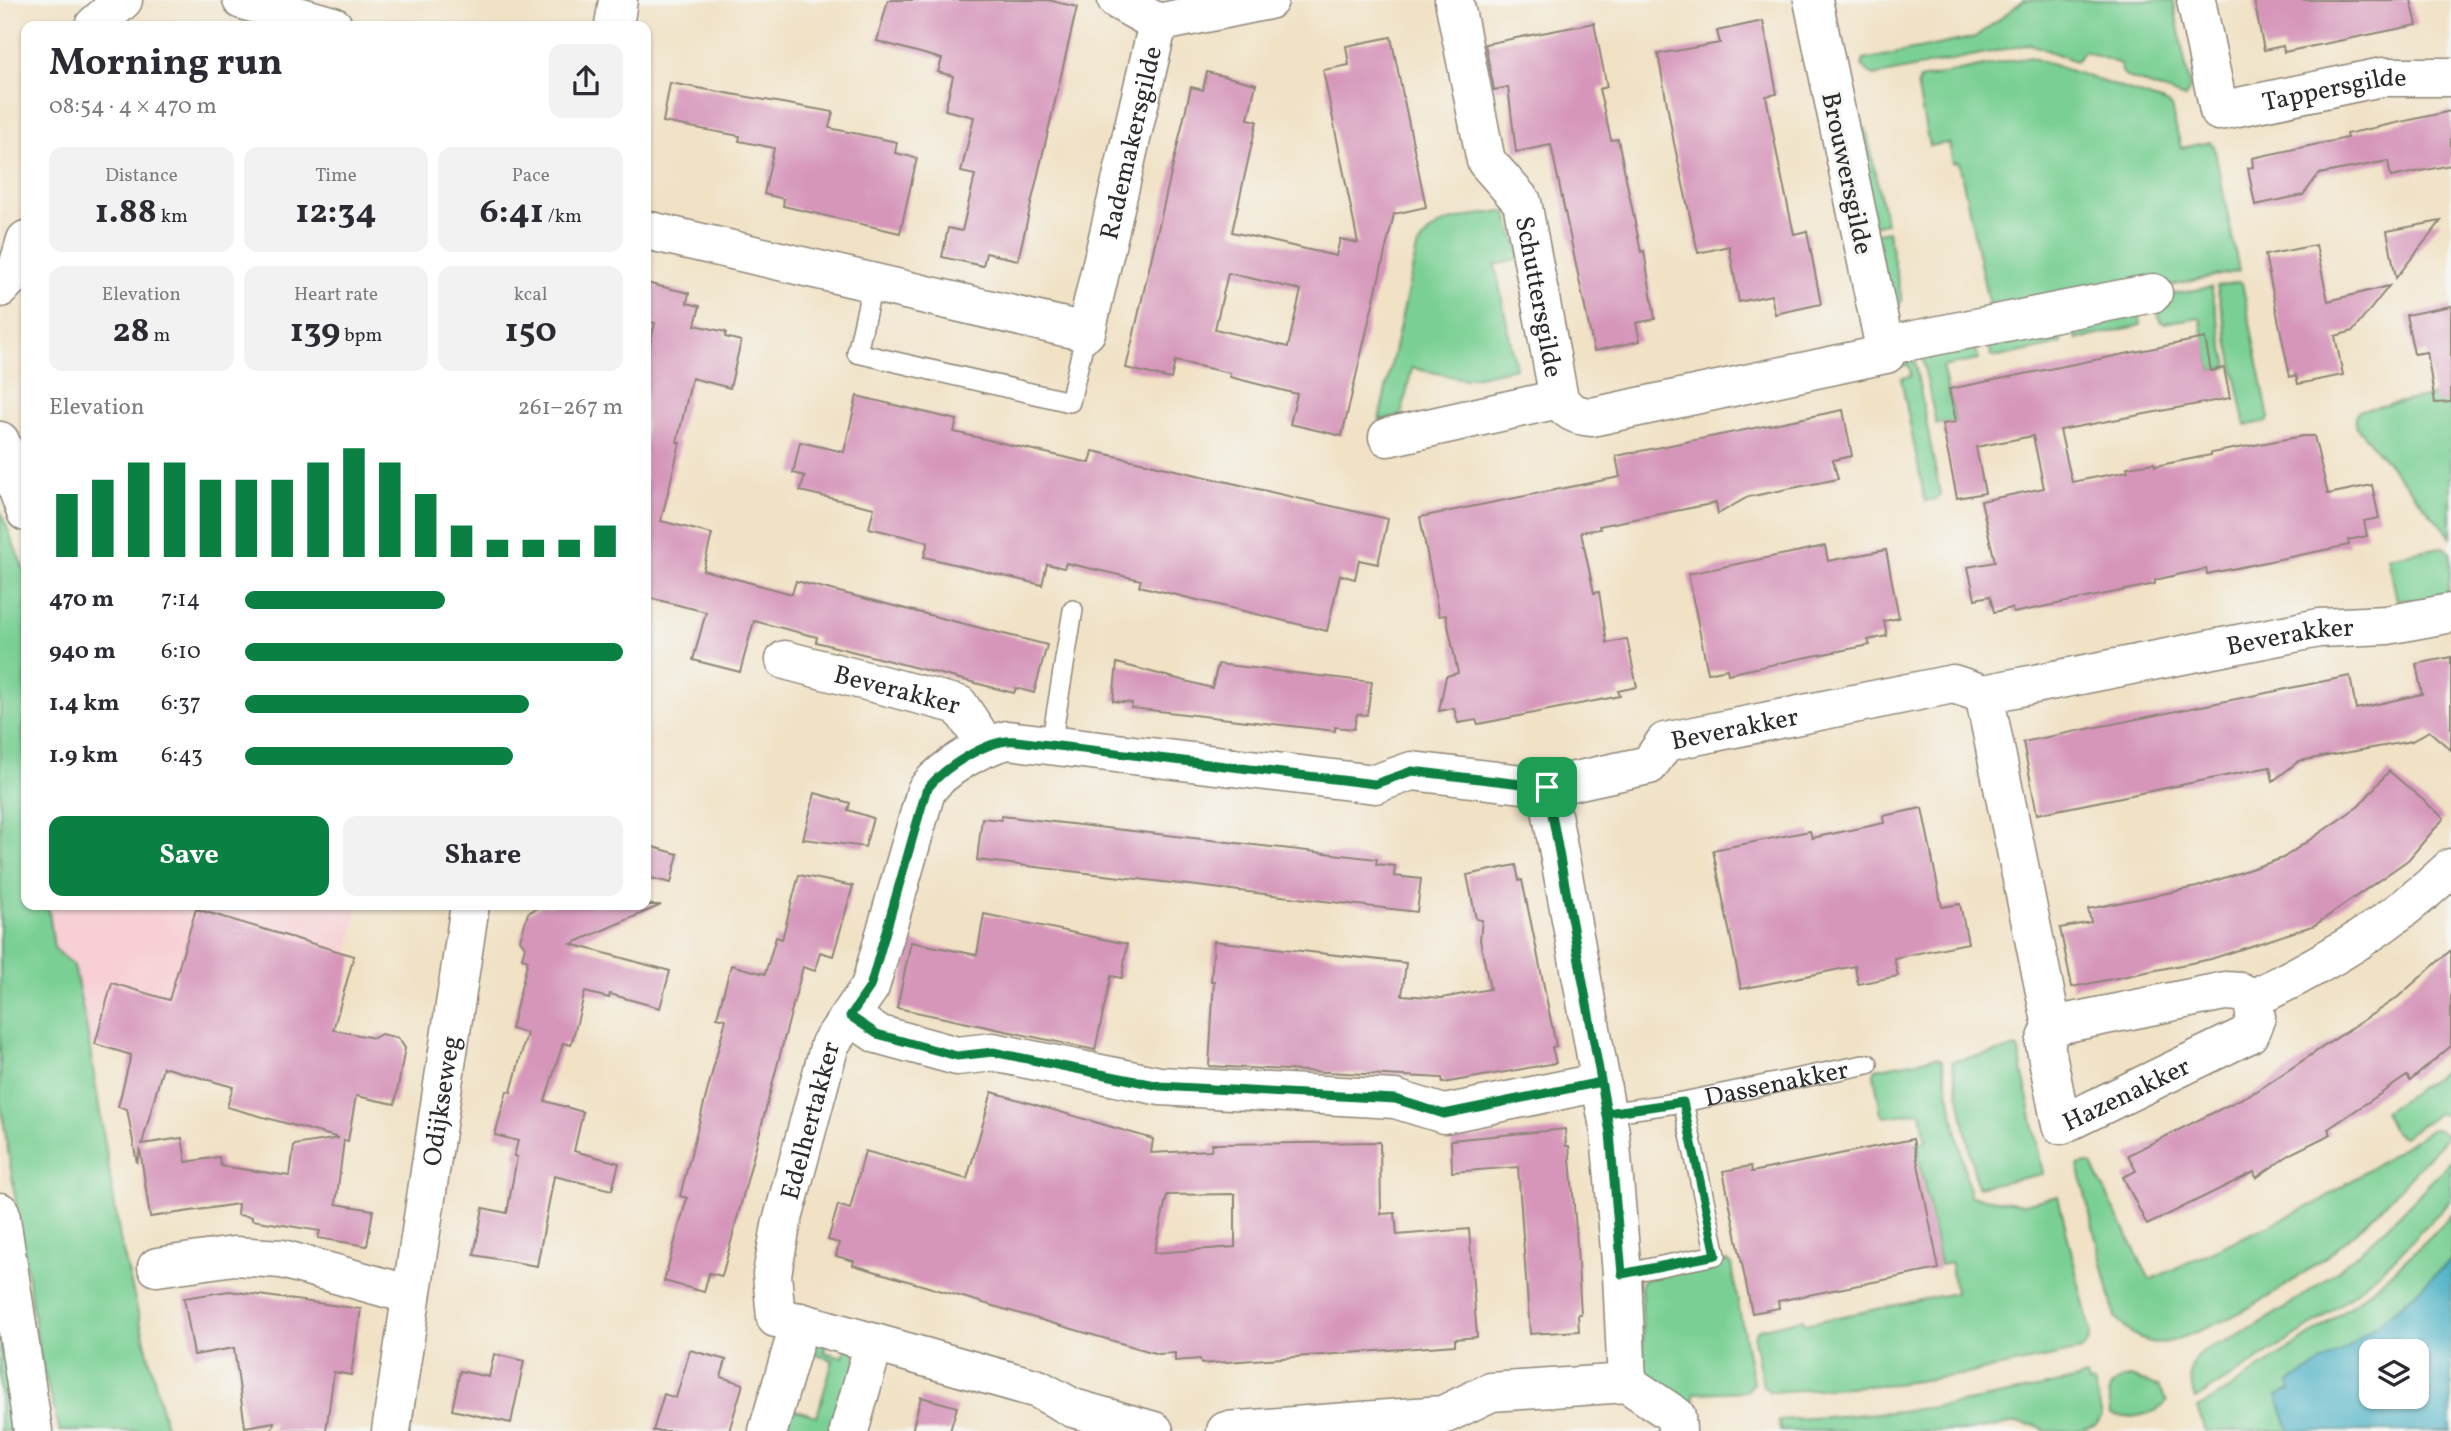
<!DOCTYPE html>
<meta charset="utf-8">
<style>
body{margin:0;font-family:Vollkorn,serif;background:#f2f2f3;color:#2b2b33;height:100vh;display:flex;flex-direction:column;font-size:26px;white-space:nowrap}
*{box-sizing:border-box;margin:0}
p{font-size:23px;color:#7c7c81}
.icon{flex:none;width:38px;height:38px;fill:none;stroke:currentColor;stroke-width:2;stroke-linecap:round;stroke-linejoin:round}
.map{position:relative;flex:1;overflow:hidden}
.details{position:absolute;left:21px;top:21px;width:630px;height:889px;display:flex;flex-direction:column;background:#fff;border-radius:14px;box-shadow:0 2px 5px #0004}
.details>*{flex:none}
.controls{position:absolute;left:2359px;top:1339px;display:grid;gap:14px}
.controls a{display:grid;place-items:center;width:70px;height:70px;border-radius:14px;background:#fff;box-shadow:0 2px 5px #0004;font-size:35px}
.pin{position:absolute;display:grid;place-items:center;width:60px;height:60px;color:#fff;margin:-30px;border-radius:14px;box-shadow:0 4px 10px #0006}
.round{display:grid;place-items:center;flex:none;width:74px;height:74px;border-radius:14px;background:#f2f2f3}
.overview{display:flex;align-items:center;justify-content:space-between;height:119px;padding:0 28px}
h1{font-size:38px;font-weight:700;line-height:52px}
.stats{display:grid;grid-template-columns:repeat(3,1fr);gap:10px;height:119px;padding:7px 28px}
.stats div{display:grid;align-content:center;border-radius:14px;background:#f2f2f3;text-align:center}
.stats b{font-size:35px;font-weight:700}
.stats small{font-size:19px;font-weight:400}
.stats p{font-size:19px}
.chart{height:196px;padding:14px 28px}
.chart p{display:flex;justify-content:space-between}
.chart svg{width:100%;height:126px;margin-top:7px;stroke:#0b8043;stroke-width:6}
.primary-button{display:flex;gap:14px;margin-top:auto;padding:14px 28px}
.primary-button a{flex:1;height:80px;border-radius:14px;background:#0b8043;color:#fff;font-size:28px;font-weight:700;line-height:80px;text-align:center}
.primary-button a+a{background:#f2f2f3;color:#2b2b33}
ul{padding:0 28px;list-style:none;font-size:23px}
li{display:grid;grid-template-columns:112px 84px 1fr;align-items:center;height:52px}
li i{height:18px;border-radius:9px;background:#0b8043}
.map>svg:first-child{display:block}
</style>
<div class="map">
<svg width="2451" height="1431" viewBox="0 0 2451 1431">
<rect width="100%" height="100%" fill="#f6f6f2"/>
<filter id="ink" filterUnits="userSpaceOnUse"><feTurbulence type="fractalNoise" baseFrequency=".0143" numOctaves="2"/><feDisplacementMap in="SourceGraphic" scale="14" xChannelSelector="R" yChannelSelector="G"/><feConvolveMatrix kernelMatrix="1 2 1 2 8 2 1 2 1" color-interpolation-filters="sRGB"/></filter>
<filter id="wash" filterUnits="userSpaceOnUse"><feTurbulence type="fractalNoise" baseFrequency=".00686" numOctaves="4" result="noise"/><feDisplacementMap in="SourceGraphic" scale="28" xChannelSelector="R" yChannelSelector="G"/><feGaussianBlur stdDeviation="1.57" result="paint"/><feColorMatrix in="noise" values="0 0 0 0 0 0 0 0 0 0 0 0 0 0 0 0 0 1.4 0 .05"/><feComposite in="paint" operator="in"/></filter>
<g filter="url(#wash)">
<rect width="100%" height="100%" fill="#f1e2c6"/>
<polygon fill="#f7cfd4" points="47,905 358,905 352,938 302,1108 87,1044 74,966 54,948"/>
<g fill="#7ad094" stroke="#527e60" stroke-width="2">
<polygon points="2024,0 2173,0 2190,88 2185,98 2182,97 2127,77 2122,72 2120,64 2085,51 2076,61 2030,44 1874,76 1862,66 1863,60 1976,37"/>
<polygon points="2029,57 2167,103 2171,107 2181,148 2210,142 2214,146 2239,271 2155,289 1991,316 1959,162 1953,163 1949,143 1929,146 1917,85 1920,79"/>
<polygon points="1858,126 1866,129 1886,223 1871,226"/>
<path d="M1502,211l4,1 15,47 -26,6 21,103 -52,11 -52,-11 -10,45 -3,4 -20,3 38,-172c17,-32 53,-31 85,-37z"/>
<polygon points="1888,231 1902,300 1898,308 1893,309 1873,234"/>
<polygon points="2239,282 2242,283 2269,418 2267,422 2246,425 2245,422 2217,286"/>
<polygon points="2211,287 2228,367 2211,371 2200,317 2164,323 2160,321 2156,303 2160,297"/>
<polygon points="2137,304 2141,325 2077,340 2073,318"/>
<polygon points="2057,318 2061,344 1998,357 1991,356 1988,336"/>
<polygon points="1974,338 1978,360 1942,367 1956,422 1936,424 1922,357"/>
<polygon points="1908,348 1913,353 1940,494 1936,499 1925,501 1901,378 1911,376 1909,365 1899,366"/>
<path d="M2451,392v145l-95,-111c-2,-7 -2,-12 5,-16z"/>
<polygon points="0,510 26,575 26,716 23,730 26,765 26,905 48,905 54,948 74,966 87,1031 120,1239 167,1431 60,1431 40,1357 0,1099"/>
<path d="M2440,547c5,1 7,1 10,5 1,7 1,38 -5,44 -7,6 -22,9 -32,13l-2,-11 -14,2 -9,-43z"/>
<polygon points="2018,1048 2043,1174 1977,1187 1952,1061"/>
<path d="M1937,1057l5,3 28,136 53,8 35,-8 31,130c2,12 1,16 -8,24l-114,24 -72,10 -125,8 -7,-6 -9,-47 1,-6 4,-4 44,-10 1,5 151,-31 -4,-30 -11,2 -24,-122 10,-1 -5,-30 -36,5 -4,-4 -7,-39 2,-5z"/>
<polygon points="2451,1066 2451,1120 2445,1115 2438,1113 2403,1137 2394,1132 2384,1112"/>
<path d="M2432,1129l7,1 8,6c-23,25 -45,51 -69,75 -52,50 -115,96 -182,121 -13,5 -27,12 -41,11 -16,-2 -30,-14 -40,-26l-37,-152 9,-2 5,2 58,115 165,-76z"/>
<path d="M2451,1160v40l-56,58 -54,46 -40,29 -106,66c-4,-14 -9,-28 1,-41 8,-11 25,-14 37,-20 28,-15 56,-32 82,-51 51,-36 94,-81 136,-127z"/>
<path d="M2451,1215v45l-48,44 -55,43 -58,35 1,8 -14,6 13,35h-85l-8,-23c25,-12 45,-28 68,-43 68,-43 131,-90 186,-150z"/>
<polygon points="1727,1261 1731,1265 1753,1383 1746,1391 1694,1393 1694,1406 1689,1405 1654,1385 1644,1371 1641,1282 1653,1276"/>
<polygon points="0,1326 16,1431 0,1431"/>
<polygon points="807,1337 826,1342 824,1352 843,1357 846,1348 860,1351 836,1431 781,1431 788,1408 817,1416 833,1360 804,1351"/>
<path d="M2087,1377l2,7 5,-1 8,33 -7,10 -21,5h-28l-13,-6 -16,-2 -48,8h-189l-1,-11c51,-3 103,-6 155,-13 52,-7 102,-19 153,-30z"/>
<path d="M2130,1377l28,9 9,16c-9,12 -41,19 -56,13 -2,-22 -7,-33 19,-38z"/>
</g>
<path fill="#44afc3" stroke="#386d77" stroke-width="2" fill-rule="evenodd" d="M2451,1260v171h-161l-13,-35 14,-6 -2,-8 59,-35 55,-43zM2371,1351h46v45h-46z"/>
<g id="blocks">
<g fill="#d696ba" fill-rule="evenodd">
<polygon points="888,0 1048,0 1077,7 1018,260 986,253 983,266 942,257 948,228 962,231 975,175 961,172 974,117 945,110 953,76 938,72 942,59 877,41"/>
<polygon points="2254,0 2411,0 2417,25 2284,52 2283,46 2264,50"/>
<polygon points="1763,21 1777,94 1766,96 1779,165 1794,234 1807,231 1821,304 1775,314 1771,295 1739,302 1729,246 1698,253 1674,143 1658,54 1720,43 1717,31"/>
<polygon points="1594,23 1607,87 1599,89 1611,140 1618,139 1641,252 1644,251 1655,319 1636,323 1640,341 1594,351 1551,145 1516,152 1508,87 1494,90 1485,44"/>
<path d="M1391,37l35,170 -32,7 -52,222 -52,-12 7,-30 -67,-17v-4l-55,-12 -4,18 -45,-11 65,-281 12,3 4,-18 49,12 -8,35 9,2 -25,111 104,24 4,-17 18,4 -35,-173 26,-5 -3,-19zM1228,273l73,17 -13,57 -73,-18z"/>
<polygon points="670,83 833,112 829,128 897,142 895,153 917,158 900,233 783,206 784,199 764,194 774,148 739,141 740,136 663,122"/>
<polygon points="2451,111 2451,165 2391,177 2388,161 2319,174 2303,195 2255,205 2248,168 2253,167 2252,158 2347,138 2346,134"/>
<polygon points="2441,221 2396,278 2387,231"/>
<polygon points="2316,245 2328,301 2389,286 2353,331 2335,336 2343,375 2298,384 2296,375 2290,377 2265,255"/>
<polygon points="646,283 689,293 687,303 700,306 695,325 726,332 725,337 741,341 730,388 692,378 677,442 680,443 661,521 712,534 703,570 792,594 796,581 1047,645 1034,693 1016,688 1014,693 886,660 816,642 817,637 754,621 740,672 693,660 706,612 646,597 646,359 655,323 646,321"/>
<polygon points="2451,306 2451,402 2435,403 2427,352 2414,354 2406,315"/>
<polygon points="2205,338 2211,371 2224,368 2230,398 2060,430 2072,482 2128,471 2127,467 2154,463 2155,466 2211,455 2211,453 2303,436 2314,436 2328,494 2372,485 2379,518 2364,521 2367,536 2348,540 2349,545 2207,574 2206,569 2181,574 2155,580 2155,584 2013,613 2012,608 1994,612 1990,596 1975,599 1968,567 1995,562 1981,501 2044,488 2033,436 1976,447 1985,493 1957,498 1942,424 1956,422 1949,389"/>
<polygon points="857,396 957,420 954,432 1090,463 1093,451 1388,519 1378,564 1359,560 1355,579 1340,575 1327,631 1139,586 1141,580 1066,563 1064,568 1047,564 1042,585 924,557 928,542 869,528 874,508 800,491 805,476 793,473 800,442 844,452"/>
<polygon points="1843,410 1852,456 1833,460 1838,479 1748,497 1718,514 1716,503 1599,526 1600,529 1581,532 1594,593 1599,592 1607,643 1627,639 1637,687 1618,691 1620,696 1478,724 1476,720 1458,723 1454,708 1439,711 1446,676 1458,673 1446,615 1439,616 1420,517 1620,477 1616,456"/>
<polygon points="1825,546 1828,561 1886,550 1899,618 1884,621 1887,636 1868,640 1870,645 1803,658 1728,674 1727,669 1708,673 1688,574"/>
<polygon points="2451,657 2451,750 2429,731 2412,741 2299,761 2273,781 2270,767 2037,814 2023,742 2350,676 2356,709 2422,694 2416,664"/>
<polygon points="1117,663 1212,688 1218,664 1372,682 1367,715 1357,714 1354,729 1335,727 1335,731 1131,708 1132,703 1113,701"/>
<polygon points="2389,771 2444,818 2408,860 2315,925 2211,959 2072,987 2060,928 2091,922 2088,909 2197,887 2283,858 2359,806"/>
<polygon points="815,793 850,803 848,810 873,818 865,847 803,839"/>
<polygon points="1922,808 1942,907 1960,904 1968,943 1894,958 1898,976 1858,984 1855,966 1741,989 1713,850 1810,831 1812,838 1884,823 1883,816"/>
<polygon points="1001,816 1377,859 1376,864 1395,866 1394,876 1421,879 1417,912 977,860 982,818 1001,820"/>
<polygon points="646,845 678,854 671,883 646,877"/>
<polygon points="1516,865 1519,881 1522,880 1535,942 1556,1046 1552,1047 1556,1063 1443,1083 1442,1078 1209,1066 1214,981 1211,981 1214,941 1406,963 1402,995 1442,998 1490,989 1480,940 1482,920 1476,919 1467,875"/>
<polygon points="799,875 853,886 833,956 820,952 815,971 803,967 722,1276 709,1273 704,1292 664,1281 687,1198 680,1196 726,1019 717,1017 731,965 765,974 776,937 782,939"/>
<polygon points="543,905 661,905 571,944 670,971 660,1008 610,994 609,998 585,992 571,1045 563,1043 545,1101 583,1112 574,1151 619,1163 612,1190 554,1176 537,1266 474,1255 483,1208 507,1213 517,1157 514,1156 518,1141 495,1135 507,1091 511,1092 527,1033 511,1029 528,960 522,958 525,947 520,940 528,913"/>
<path d="M196,909l158,47 -21,74 41,8 7,-4 17,4 7,10 -10,56 -39,-8 -8,45 -4,-1 -8,64 37,6 -6,36 -49,-8 2,-7 -68,-11v-3l-15,-2 1,-11 -88,13 -10,-68 -3,14 -10,-54 -9,-2 13,-52 -36,-11 17,-61 57,17zM163,1067l70,20 -6,20 112,31 -45,7 -4,31 -69,-10 -2,-9 -33,5 -4,-24 -40,6z"/>
<polygon points="984,914 1127,944 1122,978 1111,976 1095,1050 897,1008 911,942 977,955"/>
<polygon points="2451,950 2451,1046 2410,1081 2407,1076 2328,1129 2331,1134 2292,1153 2256,1178 2254,1172 2147,1225 2123,1177 2136,1171 2128,1155 2257,1091 2398,997"/>
<path d="M992,1092l161,47 -2,14 60,-3 1,-6 168,-2 1,72 14,-1 2,22 72,-6 8,108 -22,2v6l-13,1 -241,18 -1,-5 -25,2v-8l-17,1 -305,-89 1,-4 -18,-5 3,-13 -11,-3 10,-35 12,4 15,-58 102,28zM1235,1194v53l-81,6 13,-58z"/>
<polygon points="1565,1129 1566,1146 1569,1146 1576,1230 1581,1314 1578,1314 1579,1331 1530,1334 1518,1167 1452,1172 1451,1140"/>
<polygon points="1913,1139 1939,1269 1778,1301 1779,1308 1752,1313 1723,1171 1751,1166 1752,1172"/>
<polygon points="229,1291 361,1309 351,1375 334,1372 326,1431 272,1431 274,1422 245,1427 234,1348 194,1355 184,1298"/>
<polygon points="690,1350 726,1360 721,1377 743,1384 729,1431 653,1431 664,1394 676,1398"/>
<polygon points="494,1354 524,1361 511,1423 452,1410 460,1371 489,1377"/>
<polygon points="921,1397 957,1407 950,1431 912,1431"/>
</g>
</g>
</g>
<g filter="url(#ink)">
<use href="#blocks" fill-opacity="0" stroke="#8e8678" stroke-width="2"/>
<g fill="none" stroke-linecap="round" stroke-linejoin="round">
<g stroke="#8e8678" stroke-width="22">
<g id="lane">
<polyline points="873,282 857,353 1070,402 1086,332"/>
<polyline points="1051,745 1073,610"/>
<path id="s1" d="M1607,1113l76,-11 185,-38"/>
<polyline points="1622,1274 1716,1255 1683,1102"/>
</g>
</g>
<g stroke="#8e8678" stroke-width="41">
<g id="street">
<polyline points="242,0 333,26"/>
<polyline points="1117,0 1158,23"/>
<path id="s2" d="M1454,0l32,161 36,41 37,197c8,12 17,17 33,18l294,-63 -73,-354"/>
<path id="s3" d="M2196,0l23,111 163,-34h69"/>
<polyline points="1158,23 1269,0"/>
<polyline points="94,26 123,0"/>
<polyline points="614,26 618,0"/>
<path id="s4" d="M646,230l440,102 72,-309"/>
<polyline points="0,288 17,270 26,240"/>
<polyline points="1884,346 2153,293"/>
<polyline points="1388,437 1559,399"/>
<polyline points="0,441 26,512"/>
<path id="s5" d="M785,660l174,45 28,42"/>
<path id="s6" d="M1984,694l68,332 -7,18 16,81 188,-91 7,-17 -4,-18c74,-36 139,-74 199,-131"/>
<polyline points="1547,787 1610,1133 1622,1274 1627,1383"/>
<polyline points="850,1016 877,1034 957,1056 993,1052 1160,1086 1395,1099 1444,1114 1601,1082"/>
<polyline points="2052,1026 2225,991 2241,992 2252,999"/>
<polyline points="157,1267 234,1256 282,1259 411,1295"/>
<polyline points="1627,1383 1676,1416 1677,1431"/>
<path id="s7" d="M391,1431l79,-526"/>
<polyline points="768,1431 800,1322"/>
<polyline points="849,1431 874,1343"/>
<path id="s8" d="M1154,1431l-81,-23 -35,-19 -238,-67 -24,-4 -4,-44 9,-48 49,-182 40,-57 56,-196c15,-22 56,-46 82,-51l367,44 37,-13 135,16 102,-22 16,-23 288,-58 31,10 335,-66 68,-3 64,-12"/>
<polyline points="1226,1431 1443,1415 1491,1392 1627,1383"/>
</g>
</g>
<g stroke="#8e8678" stroke-width="41">
<polyline id="secondary" points="0,1212 33,1431"/>
</g>
<use href="#lane" stroke="#fff" stroke-width="19"/>
<use href="#street" stroke="#fff" stroke-width="38"/>
<use href="#secondary" stroke="#fff" stroke-width="38"/>
</g>
</g>
<g fill="none" stroke-linecap="round" stroke-linejoin="round" filter="url(#ink)">
<g stroke="#fff" stroke-width="14">
<path id="route" d="M1547,787l-135,-16 -37,13 -359,-43c-27,-3 -75,28 -90,50l-56,196 -20,29 27,18 80,22 36,-4 167,34 235,13 49,15 157,-32 9,51 12,141 94,-19 -33,-153 -76,11 -60,-326"/>
</g>
<use href="#route" stroke="#0b8043" stroke-width="9"/>
</g>
<g text-anchor="middle" stroke-width="6" stroke-linejoin="round" paint-order="stroke">
<g font-size="26" fill="#2b2b2b" stroke="#f6f6f2">
<text dy="9" stroke="none"><textPath href="#s3" startOffset="231">Tappersgilde</textPath></text>
<text dy="9" stroke="none"><textPath href="#s4" startOffset="646">Rademakersgilde</textPath></text>
<text transform="translate(1848 173) rotate(78)" y="9">Brouwersgilde</text>
<text dy="9" stroke="none"><textPath href="#s2" startOffset="315">Schuttersgilde</textPath></text>
<text dy="9" stroke="none"><textPath href="#s8" startOffset="2364">Beverakker</textPath></text>
<text dy="9" stroke="none"><textPath href="#s5" startOffset="116">Beverakker</textPath></text>
<text dy="9" stroke="none"><textPath href="#s8" startOffset="1797">Beverakker</textPath></text>
<text dy="9" stroke="none"><textPath href="#s1" startOffset="172">Dassenakker</textPath></text>
<text dy="9" stroke="none"><textPath href="#s6" startOffset="513">Hazenakker</textPath></text>
<text dy="9" stroke="none"><textPath href="#s7" startOffset="334">Odijkseweg</textPath></text>
<text dy="9" stroke="none"><textPath href="#s8" startOffset="598">Edelhertakker</textPath></text>
</g>
</g>
</svg>
<div class="controls">
<a><svg class="icon" aria-label="layers" viewBox="0 0 24 24"><path d="M12 4l9 5-9 5-9-5zM3 14l9 5 9-5"/></svg></a>
</div>
<div class="pin" style="left:1547px;top:787px;background:#1e9e55"><svg class="icon" aria-label="arrive" viewBox="0 0 24 24"><path d="M6 21V4h12l-3 4 3 4H6"/></svg></div>
<section class="details">
<div class="overview"><div><h1>Morning run</h1><p>08:54 · 4 × 470 m</p></div><a class="round"><svg class="icon" aria-label="share" viewBox="0 0 24 24"><path d="M12 15V3M7 8l5-5 5 5M5 13v7h14v-7"/></svg></a></div>
<div class="stats">
<div><p>Distance</p><b>1.88<small> km</small></b></div>
<div><p>Time</p><b>12:34</b></div>
<div><p>Pace</p><b>6:41<small> /km</small></b></div>
</div>
<div class="stats">
<div><p>Elevation</p><b>28<small> m</small></b></div>
<div><p>Heart rate</p><b>139<small> bpm</small></b></div>
<div><p>kcal</p><b>150</b></div>
</div>
<div class="chart"><p><span>Elevation</span>261–267 m</p>
<svg viewBox="0 0 160 44" preserveAspectRatio="none"><path d="M5 44V22M15 44V17M25 44V11M35 44V11M45 44V17M55 44V17M65 44V17M75 44V11M85 44V6M95 44V11M105 44V22M115 44V33M125 44V38M135 44V38M145 44V38M155 44V33"/></svg>
</div>
<ul>
<li><b>470 m</b>7:14<i style="width:53%"></i></li>
<li><b>940 m</b>6:10<i style="width:100%"></i></li>
<li><b>1.4 km</b>6:37<i style="width:75%"></i></li>
<li><b>1.9 km</b>6:43<i style="width:71%"></i></li>
</ul>
<div class="primary-button"><a>Save</a><a>Share</a></div>
</section>
</div>
